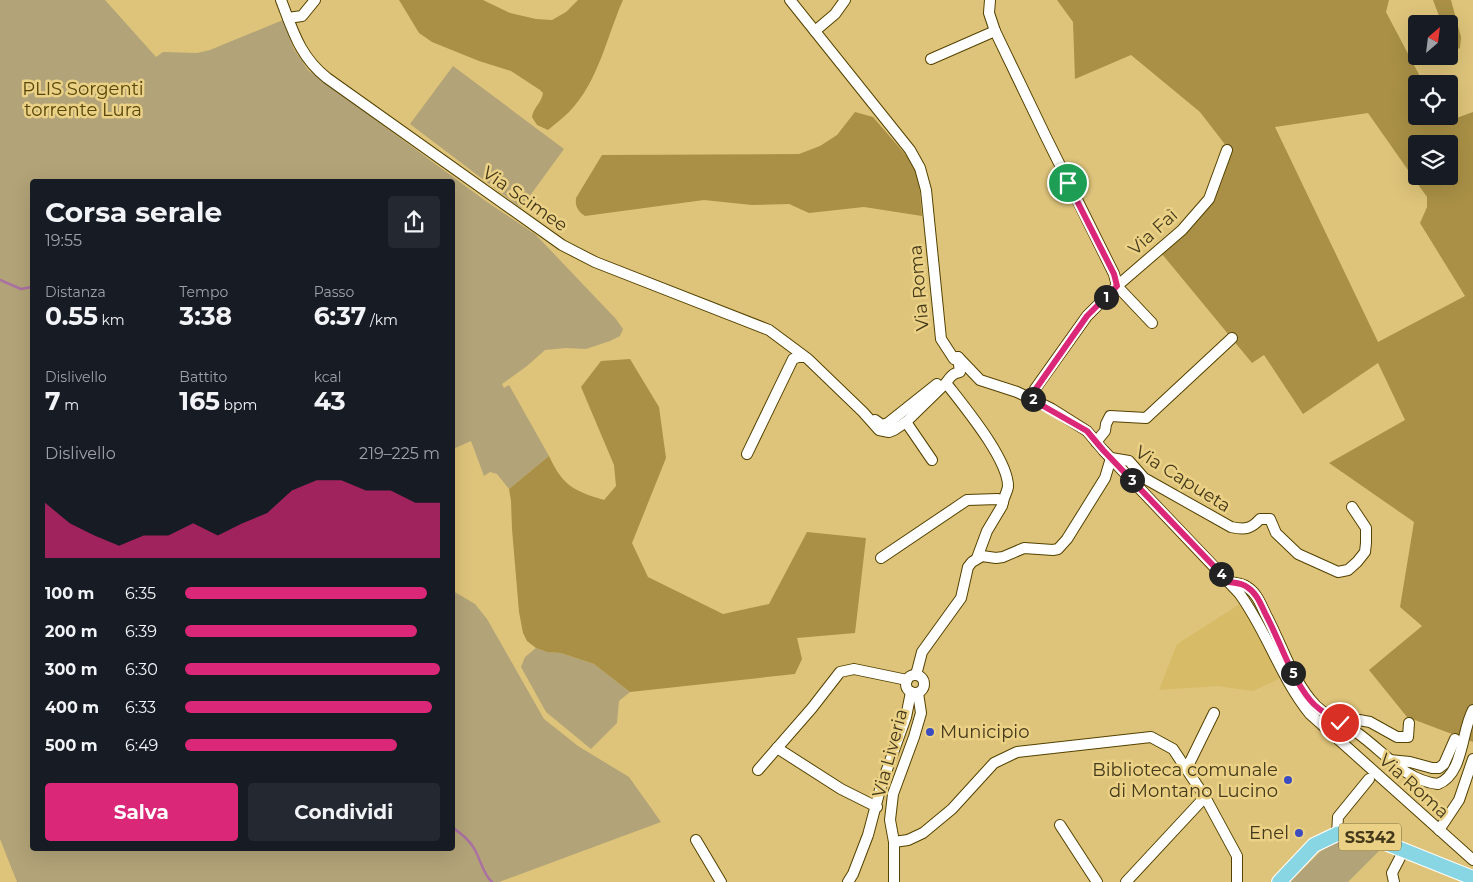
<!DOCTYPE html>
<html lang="it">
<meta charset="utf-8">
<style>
body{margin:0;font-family:Montserrat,sans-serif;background:#242831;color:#f1f3f6;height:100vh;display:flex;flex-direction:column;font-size:19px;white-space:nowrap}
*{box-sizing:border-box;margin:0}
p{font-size:16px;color:#9ea1a6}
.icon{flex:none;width:28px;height:28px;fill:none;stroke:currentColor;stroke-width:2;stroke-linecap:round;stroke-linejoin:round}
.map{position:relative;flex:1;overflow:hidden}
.side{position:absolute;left:30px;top:179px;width:425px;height:672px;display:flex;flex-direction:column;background:#171b24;border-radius:5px;box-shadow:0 5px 20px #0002}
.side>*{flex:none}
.needle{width:32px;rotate:28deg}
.controls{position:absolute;left:1408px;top:15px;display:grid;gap:10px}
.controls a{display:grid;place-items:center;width:50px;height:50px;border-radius:5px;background:#171b24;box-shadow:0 5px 20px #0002;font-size:25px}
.pin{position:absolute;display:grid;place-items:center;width:42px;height:42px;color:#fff;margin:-21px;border:2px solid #fff;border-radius:50%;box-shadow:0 1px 5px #0007}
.km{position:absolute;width:25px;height:25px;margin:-12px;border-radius:50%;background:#222;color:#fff;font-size:14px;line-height:25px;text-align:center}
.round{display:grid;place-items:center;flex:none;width:52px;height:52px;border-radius:5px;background:#242831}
.overview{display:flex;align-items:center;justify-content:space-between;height:85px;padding:0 15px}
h1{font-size:28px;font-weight:700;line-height:38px}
.metrics{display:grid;grid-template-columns:repeat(3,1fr);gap:8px;height:85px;padding:5px 15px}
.metrics div{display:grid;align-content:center}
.metrics b{font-size:25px;font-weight:700}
.metrics small{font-size:14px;font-weight:400}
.metrics p{font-size:14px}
.chart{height:140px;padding:10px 15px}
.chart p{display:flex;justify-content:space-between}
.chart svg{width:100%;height:90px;margin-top:5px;fill:#db2777;opacity:.7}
.action{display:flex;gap:10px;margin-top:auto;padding:10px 15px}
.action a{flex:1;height:58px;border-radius:5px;background:#db2777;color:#fff;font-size:20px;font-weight:700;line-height:58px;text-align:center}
.action a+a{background:#242831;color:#f1f3f6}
ul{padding:0 15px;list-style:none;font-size:16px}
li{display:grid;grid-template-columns:80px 60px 1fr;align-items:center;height:38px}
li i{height:12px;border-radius:6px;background:#db2777}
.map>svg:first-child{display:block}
</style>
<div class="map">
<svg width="1473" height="882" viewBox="0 0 1473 882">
<rect width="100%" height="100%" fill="#dec47a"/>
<polygon fill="#d7bb67" points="1240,604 1251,622 1279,679 1253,691 1217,686 1159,690 1177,644"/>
<g fill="#b2a378">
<polygon points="0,0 105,0 156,57 163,52 197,53 210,50 283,20 294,49 308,70 487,202 535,234 616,319 623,329 620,336 610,341 586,349 566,348 545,350 527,366 502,384 504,388 509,385 549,456 509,489 497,474 490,472 484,476 471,441 453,449 452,181 32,181 32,849 452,849 453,591 475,604 487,619 544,719 578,746 629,777 661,822 499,882 17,882 0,839"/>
<polygon points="453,66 564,149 521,208 410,124"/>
<polygon points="536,648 547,652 561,653 594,664 630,692 619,701 617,723 591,749 546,712 521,667 525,657"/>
<polygon points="1339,841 1354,841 1382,848 1348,882 1290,882 1321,851"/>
</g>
<g fill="#a99046" fill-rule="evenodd">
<path d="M399,0h84l27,13 26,6 16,1 14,-8 12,-12h45c-16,36 -25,83 -54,112 -6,6 -14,12 -21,18l-11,-5 -5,-8c1,-9 10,-15 11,-24l-3,-3 -29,-19 -32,-10 -47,-19 -13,-9z"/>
<path d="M1057,0h332l-3,12 38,72h-8v32h25l1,3 9,1 22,-8v630l-66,-25 -38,-47 53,-44 -22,-19 14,-85 -85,-59 76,-43 -27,-57 -75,51 -39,-59 -12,8 -90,-109 51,-53 14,-54 -27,-35 -69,-57 -56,24 -2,-57zM1368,113l59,84v10l-7,16 45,73 -87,46 -103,-215zM1416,144h33v32h-33z"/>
<polygon points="1433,0 1451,0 1461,37 1460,48 1452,51 1449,42 1449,24 1442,24"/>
<path d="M855,112l18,5 45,52 4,47 -58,-9 -55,6 -20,-9 -37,1 -48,-5 -119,16c-7,-5 -10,-9 -9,-18l26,-43 197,-1 21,-8 17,-11z"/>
<path d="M630,359l29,48 7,51 -34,85 16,34 75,37 46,-10 38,-72 59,6 -11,95 -58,5 5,21 -7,15 -165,18 -36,-28 -33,-11 -14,-1 -11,-4 -9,-7 -4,-8 -4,-21 -7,-83 -1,-28 -2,-12 40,-33c14,30 25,35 55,44l12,-14 -2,-21 -33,-78 20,-26z"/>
</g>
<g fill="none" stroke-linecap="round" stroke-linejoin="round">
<g stroke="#aa71a3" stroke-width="2.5">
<polyline points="0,280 21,289 32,287"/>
<path d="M452,827c9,7 18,13 23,23 6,11 8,24 17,32"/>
</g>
<g stroke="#544201" stroke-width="12">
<g id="minor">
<path d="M281,0c12,31 19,57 46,78l235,167 33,17 174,68 39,29 55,53 16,18 10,2 5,-2 12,-8 40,-39c4,-6 7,-10 14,-11l-2,-15"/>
<path d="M790,0l120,150 10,18 6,22 15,149 13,20 4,-2 22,23 37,12 35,17 35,22 16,19 136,143c28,38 41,84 71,121l163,146"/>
<polyline points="990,0 989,13 995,31 1046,137 1114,274 1117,286 1152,323"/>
<polyline points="288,18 302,16 315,0"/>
<polyline points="815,31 835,14 845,0"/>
<polyline points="931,59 995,31"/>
<path d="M946,383c17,22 63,77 62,104 -1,5 -4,10 -5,15"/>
<polyline points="1031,399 1035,389 1087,316 1117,286 1182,230 1209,199 1227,150"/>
<polyline points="875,420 882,425 888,423 937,384"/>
<polyline points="906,422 932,460"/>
<polyline points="1096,442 1105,431 1106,424 1110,416 1146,418 1232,338"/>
<polyline points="747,454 793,359 798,357 804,357"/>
<polyline points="881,558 967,500 998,499 1003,502 1002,506 987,531 977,558"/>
<path d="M1229,582c6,1 13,1 18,5 10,6 14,18 19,28 15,28 24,59 44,84 12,16 30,22 46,33 28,19 47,48 82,52 26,-10 23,-53 35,-74"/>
<circle cx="915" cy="684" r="9"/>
<path d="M916,675l6,-23 39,-54 7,-31 4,-5 10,-6 14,2 7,-1 21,-9 29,2 5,-1 9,-10 38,-61 6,-20 18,3 15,17 87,49c14,3 20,2 29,-8h10l6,14 22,21 40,18 10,-2 9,-8 8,-10 1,-9v-15l-14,-21"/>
<polyline points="1347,727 1359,720 1370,722 1397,737 1408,737 1409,723"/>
<polyline points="777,748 841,789 877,807"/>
<polyline points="1389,760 1410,762 1432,768 1439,768 1444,764 1455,739"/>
<polyline points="1187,768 1214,713"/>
<polyline points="758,770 812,708 840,672 854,669 907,680"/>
<polyline points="1060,825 1097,882"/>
<polyline points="1439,830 1459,800 1473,759"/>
<polyline points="1337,834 1338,817 1369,779"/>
<polyline points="696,840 721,882"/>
<polyline points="894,842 908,840 923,833 952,809 994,763 1017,752 1151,737 1173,749 1205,797 1237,856 1237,882"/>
<polyline points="848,882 853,874 868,835 881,786 906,717 911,692"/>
<polyline points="894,882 894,842 890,820 893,794 914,737 921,713 918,693"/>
<polyline points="1126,882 1205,797"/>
<polyline points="1394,882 1392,873 1404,850"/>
</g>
</g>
<g stroke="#fff" stroke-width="16">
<polyline id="major" points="1279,882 1314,845 1337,834 1348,832 1368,836 1473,878"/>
</g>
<use href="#minor" stroke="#fff" stroke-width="10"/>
<use href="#major" stroke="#88d6e3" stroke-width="14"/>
</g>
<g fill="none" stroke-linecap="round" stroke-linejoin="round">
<g stroke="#fff" stroke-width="10">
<path id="route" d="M1068,183l46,91 3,12 -30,30 -52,74 -4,9 56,32 16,19 126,132c6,1 13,1 18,5 10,6 14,18 19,28 15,28 24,60 44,85 8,10 19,16 30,23"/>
</g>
<use href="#route" stroke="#db2777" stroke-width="6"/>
</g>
<g fill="#3a4cbe" stroke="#ebd186" stroke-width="2">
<circle cx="930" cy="732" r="5"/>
<circle cx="1288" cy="780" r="5"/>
<circle cx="1299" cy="833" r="5"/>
</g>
<g text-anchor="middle" stroke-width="5" stroke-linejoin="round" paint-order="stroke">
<rect fill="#ebd186" stroke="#76673a" stroke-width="1" x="1339" y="823.5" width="62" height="27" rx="4"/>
<g font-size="16" font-weight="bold" fill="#44391a">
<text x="1370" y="843">SS342</text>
</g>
<g font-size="18" fill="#574609" stroke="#ebd186">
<text x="83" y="95">PLIS Sorgenti<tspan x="83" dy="21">torrente Lura</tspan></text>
</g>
<g font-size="18" fill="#44391a" stroke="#ebd186">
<text transform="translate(525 199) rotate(35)" y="6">Via Scimee</text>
<text transform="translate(1153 232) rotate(-42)" y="6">Via Faì</text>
<text transform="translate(919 288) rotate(-95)" y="6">Via Roma</text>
<text transform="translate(1183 479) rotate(32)" y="6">Via Capueta</text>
<text transform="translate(890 753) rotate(-75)" y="6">Via Liveria</text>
<text transform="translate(1414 786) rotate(42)" y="6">Via Roma</text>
</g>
<g font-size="18" fill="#44391a" stroke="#ebd186" text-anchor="end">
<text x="940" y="738" text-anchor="start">Municipio</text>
<text x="1278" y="776">Biblioteca comunale<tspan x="1278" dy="21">di Montano Lucino</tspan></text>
<text x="1289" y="839">Enel</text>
</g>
</g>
</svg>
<div class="controls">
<a><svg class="needle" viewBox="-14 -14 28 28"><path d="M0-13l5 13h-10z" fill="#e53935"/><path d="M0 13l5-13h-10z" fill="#9ea1a6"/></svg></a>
<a><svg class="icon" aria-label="locate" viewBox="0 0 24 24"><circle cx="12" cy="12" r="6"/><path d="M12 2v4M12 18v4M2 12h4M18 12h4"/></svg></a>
<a><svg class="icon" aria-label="layers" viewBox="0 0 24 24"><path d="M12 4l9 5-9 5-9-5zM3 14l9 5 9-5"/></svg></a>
</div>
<div class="pin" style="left:1068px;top:183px;background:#1e9e55"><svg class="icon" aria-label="arrive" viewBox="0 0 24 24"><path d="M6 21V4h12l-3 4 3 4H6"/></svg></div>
<div class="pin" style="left:1340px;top:723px;background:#d93025"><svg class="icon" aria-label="check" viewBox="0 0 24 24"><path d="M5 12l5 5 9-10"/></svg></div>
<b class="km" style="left:1106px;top:297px">1</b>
<b class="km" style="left:1033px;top:399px">2</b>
<b class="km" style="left:1132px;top:480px">3</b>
<b class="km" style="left:1221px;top:574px">4</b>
<b class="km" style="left:1293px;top:673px">5</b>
<section class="side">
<div class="overview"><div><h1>Corsa serale</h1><p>19:55</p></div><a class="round"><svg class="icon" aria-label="share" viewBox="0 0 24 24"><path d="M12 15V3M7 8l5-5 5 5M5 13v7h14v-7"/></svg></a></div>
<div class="metrics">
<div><p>Distanza</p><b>0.55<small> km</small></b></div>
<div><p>Tempo</p><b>3:38</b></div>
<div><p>Passo</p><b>6:37<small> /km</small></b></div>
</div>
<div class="metrics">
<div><p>Dislivello</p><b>7<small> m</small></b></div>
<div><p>Battito</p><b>165<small> bpm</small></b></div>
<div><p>kcal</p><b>43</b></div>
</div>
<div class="chart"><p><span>Dislivello</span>219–225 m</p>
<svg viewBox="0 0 160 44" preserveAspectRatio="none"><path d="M0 44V17L10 27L20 33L30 38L40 33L50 33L60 27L70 33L80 27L90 22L100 11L110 6L120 6L130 11L140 11L150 17L160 17V44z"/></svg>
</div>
<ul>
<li><b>100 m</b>6:35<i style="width:95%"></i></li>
<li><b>200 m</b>6:39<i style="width:91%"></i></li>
<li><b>300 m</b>6:30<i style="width:100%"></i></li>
<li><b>400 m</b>6:33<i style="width:97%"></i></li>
<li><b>500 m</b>6:49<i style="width:83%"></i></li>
</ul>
<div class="action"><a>Salva</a><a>Condividi</a></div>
</section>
</div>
